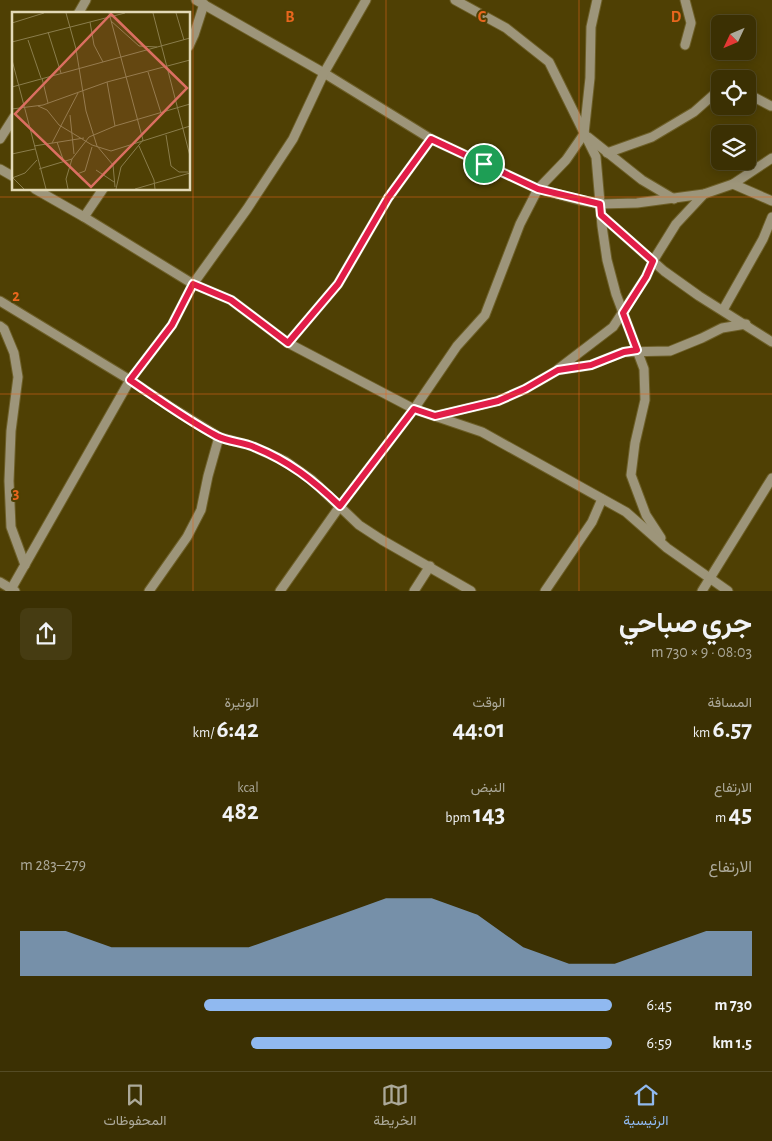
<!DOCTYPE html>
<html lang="ar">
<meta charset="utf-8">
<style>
body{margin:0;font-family:"Alegreya Sans",Vazirmatn,sans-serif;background:#463c12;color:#f1f3f6;direction:rtl;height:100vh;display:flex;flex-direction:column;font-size:19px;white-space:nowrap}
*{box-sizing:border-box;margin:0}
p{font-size:16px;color:#aca99a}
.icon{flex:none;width:28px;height:28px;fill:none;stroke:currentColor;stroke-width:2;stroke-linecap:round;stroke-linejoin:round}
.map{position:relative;height:591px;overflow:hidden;direction:ltr}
.side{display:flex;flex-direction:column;background:#3b3003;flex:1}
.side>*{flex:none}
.needle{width:32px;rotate:226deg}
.tools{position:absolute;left:711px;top:15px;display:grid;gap:10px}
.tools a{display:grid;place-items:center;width:45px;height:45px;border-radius:8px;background:#3b3003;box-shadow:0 2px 12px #0003,0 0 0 1px #544b25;font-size:25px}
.pin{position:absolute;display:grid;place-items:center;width:42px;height:42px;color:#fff;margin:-21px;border:2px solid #fff;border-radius:50%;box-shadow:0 1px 5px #0007}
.round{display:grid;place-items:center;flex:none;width:52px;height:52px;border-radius:8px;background:#463c12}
.head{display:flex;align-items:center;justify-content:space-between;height:85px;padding:0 20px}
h1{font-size:28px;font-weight:700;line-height:38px}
.metrics{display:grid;grid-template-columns:repeat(3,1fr);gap:8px;height:85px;padding:5px 20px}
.metrics div{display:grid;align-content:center}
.metrics b{font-size:25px;font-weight:700}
.metrics small{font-size:14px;font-weight:400}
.metrics p{font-size:14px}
.chart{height:140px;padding:10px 20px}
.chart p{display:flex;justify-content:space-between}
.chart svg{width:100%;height:90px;margin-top:5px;fill:#90b9f0;opacity:.7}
ul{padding:0 20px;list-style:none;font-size:16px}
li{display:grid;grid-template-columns:80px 60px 1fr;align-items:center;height:38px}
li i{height:12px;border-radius:6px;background:#90b9f0}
.tabs{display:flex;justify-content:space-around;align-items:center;height:70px;border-top:1px solid #544b25;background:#3b3003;font-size:14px;color:#aca99a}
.tabs a{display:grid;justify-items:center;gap:2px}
.tabs .on{color:#90b9f0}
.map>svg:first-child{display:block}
</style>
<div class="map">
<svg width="772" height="591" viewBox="0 0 772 591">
<rect width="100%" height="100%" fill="#4f4004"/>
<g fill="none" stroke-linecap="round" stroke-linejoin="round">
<g stroke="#6d5f28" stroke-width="11">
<g id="minor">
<polyline points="196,0 324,73 431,139 538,189 579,200 600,204 637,203 704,194 733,184 772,158"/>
<polyline points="455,0 506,28 549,62 596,157 602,226 607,260 616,294 644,369 645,400 635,443 631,475 646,515 661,538"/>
<polyline points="685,0 691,23 685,45"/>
<polyline points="78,14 86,0"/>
<polyline points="189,46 194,35 204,4"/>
<polyline points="748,94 771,106"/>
<polyline points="588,137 642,180 674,199"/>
<polyline points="0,139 14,117"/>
<polyline points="607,153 652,137 694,112 720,89"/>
<polyline points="0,169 14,177"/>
<polyline points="733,184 772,201"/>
<polyline points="35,189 84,217 193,284 231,300 288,343 414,409 482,432 626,512 667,548 728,591"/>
<polyline points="601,215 664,271 699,296 772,342"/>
<polyline points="84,217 103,189"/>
<polyline points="0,301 130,380 172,408 219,437 252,446 285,461 312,480 359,525 382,540 471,591"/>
<polyline points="723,310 763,239 772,217"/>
<polyline points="0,326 4,329 14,353 18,377 11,431 9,481 11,527 25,565"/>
<polyline points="288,343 338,284 388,198 431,139"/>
<polyline points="558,369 613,327 646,277 653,261 676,224 704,194"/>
<polyline points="435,416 498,401 525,389 558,370 591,365 623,352 670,351 702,338 722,328 746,324"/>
<polyline points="0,582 15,591"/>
<polyline points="10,591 130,380 172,325 193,284 247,209 293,139 324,73 366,0"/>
<polyline points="149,591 187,537 201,510 208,476 219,437"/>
<polyline points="280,591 340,506 414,409 457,346 485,315 520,224 538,189 566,160 584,134 590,78 591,27 597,0"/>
<polyline points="414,591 430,566"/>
<polyline points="545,591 592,522 602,499"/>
<polyline points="702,591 772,478"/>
</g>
</g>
<use href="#minor" stroke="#9d957a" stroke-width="9"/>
</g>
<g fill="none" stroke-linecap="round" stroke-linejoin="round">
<g stroke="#fff" stroke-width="10">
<path id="route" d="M431,139l107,50 62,15 1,11 52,46 -7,16 -23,36 14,37 -13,2 -33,13 -33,5 -33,19 -27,12 -63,15 -21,-7 -74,97c-27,-26 -51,-45 -86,-59 -11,-5 -25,-5 -37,-11 -30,-16 -59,-37 -87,-56l42,-55 21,-41 38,16 57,43 50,-59 50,-86z"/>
</g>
<use href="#route" stroke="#e11d48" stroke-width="6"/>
</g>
<path fill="none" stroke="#e8661d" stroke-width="1" stroke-opacity="0.55" d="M193,0v591M386,0v591M579,0v591M0,197h772M0,394h772"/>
<g transform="translate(12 12)">
<rect width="178" height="178" fill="#4f4004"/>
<path fill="none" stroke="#8a7d4c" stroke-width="1" d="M54,1l10,36 10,62 11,35 16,19 2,22M97,1l34,127 -22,27 -5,22M141,1l37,143M164,1l8,27M99,9l28,25 18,1M78,10l4,23 9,17M0,11l32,-10M36,20l13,41M16,28l13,38M0,30l113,-29M0,48l34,129M136,60l13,41M30,66l6,25M95,70l8,44M0,75l178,-49M26,94l9,4 12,15 33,20 19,6 79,-25M0,97l31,-4 64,-23 83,-22M58,103l4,39M154,123l5,31 8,6h9M45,130l7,20M40,131l26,-50M22,134l50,-8M127,134l15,34 1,9M0,142l23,-5M27,157l33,-10M84,158l18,12M65,162l8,-3 7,-24M0,166l13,-5 12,-13M1,166l11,11M56,177l-2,-10 6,-20 17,-22 26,-11 75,-22M123,177l55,-16"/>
<path fill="#db6f61" fill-opacity="0.15" stroke="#db6f61" stroke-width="2.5" d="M99,2l76,74 -96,99 -76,-73z"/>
<rect width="178" height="178" fill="none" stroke="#e3d9b7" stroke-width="2.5"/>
</g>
<g font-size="16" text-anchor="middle" font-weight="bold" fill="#e8661d" stroke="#4f4004" stroke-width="4" stroke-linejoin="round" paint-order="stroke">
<text x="290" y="22">B</text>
<text x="482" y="22">C</text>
<text x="676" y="22">D</text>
<text x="16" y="301">2</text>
<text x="16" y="498">3</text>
</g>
</svg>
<div class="tools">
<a><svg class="needle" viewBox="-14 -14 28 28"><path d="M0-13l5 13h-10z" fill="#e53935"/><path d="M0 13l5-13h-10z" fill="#aca99a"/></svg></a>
<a><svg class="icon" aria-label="locate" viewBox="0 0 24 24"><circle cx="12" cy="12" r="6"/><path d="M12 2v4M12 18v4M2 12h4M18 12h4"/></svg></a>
<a><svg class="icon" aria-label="layers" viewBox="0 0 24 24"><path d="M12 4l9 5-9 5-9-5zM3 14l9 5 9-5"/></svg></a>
</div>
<div class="pin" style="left:484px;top:164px;background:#1e9e55"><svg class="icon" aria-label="arrive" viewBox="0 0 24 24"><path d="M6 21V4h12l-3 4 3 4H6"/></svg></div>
</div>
<section class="side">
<div class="head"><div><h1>جري صباحي</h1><p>08:03 · 9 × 730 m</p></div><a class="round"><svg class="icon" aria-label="share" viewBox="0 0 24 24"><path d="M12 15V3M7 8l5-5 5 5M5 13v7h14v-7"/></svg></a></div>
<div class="metrics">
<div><p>المسافة</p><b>6.57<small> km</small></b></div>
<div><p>الوقت</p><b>44:01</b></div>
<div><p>الوتيرة</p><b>6:42<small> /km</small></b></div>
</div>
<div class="metrics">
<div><p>الارتفاع</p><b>45<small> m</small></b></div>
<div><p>النبض</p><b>143<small> bpm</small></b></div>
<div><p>kcal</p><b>482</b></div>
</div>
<div class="chart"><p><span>الارتفاع</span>279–283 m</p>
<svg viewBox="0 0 160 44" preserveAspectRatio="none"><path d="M0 44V22L10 22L20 30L30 30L40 30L50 30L60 22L70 14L80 6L90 6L100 14L110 30L120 38L130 38L140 30L150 22L160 22V44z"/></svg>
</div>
<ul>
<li><b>730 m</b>6:45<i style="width:69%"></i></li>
<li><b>1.5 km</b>6:59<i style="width:61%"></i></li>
</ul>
</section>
<nav class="tabs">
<a class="on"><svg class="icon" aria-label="home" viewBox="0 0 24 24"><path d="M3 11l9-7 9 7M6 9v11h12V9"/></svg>الرئيسية</a>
<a><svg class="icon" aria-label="map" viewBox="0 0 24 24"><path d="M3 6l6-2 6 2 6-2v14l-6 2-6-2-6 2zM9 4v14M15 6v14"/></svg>الخريطة</a>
<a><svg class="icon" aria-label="saved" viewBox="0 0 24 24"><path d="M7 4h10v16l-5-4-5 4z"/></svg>المحفوظات</a>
</nav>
